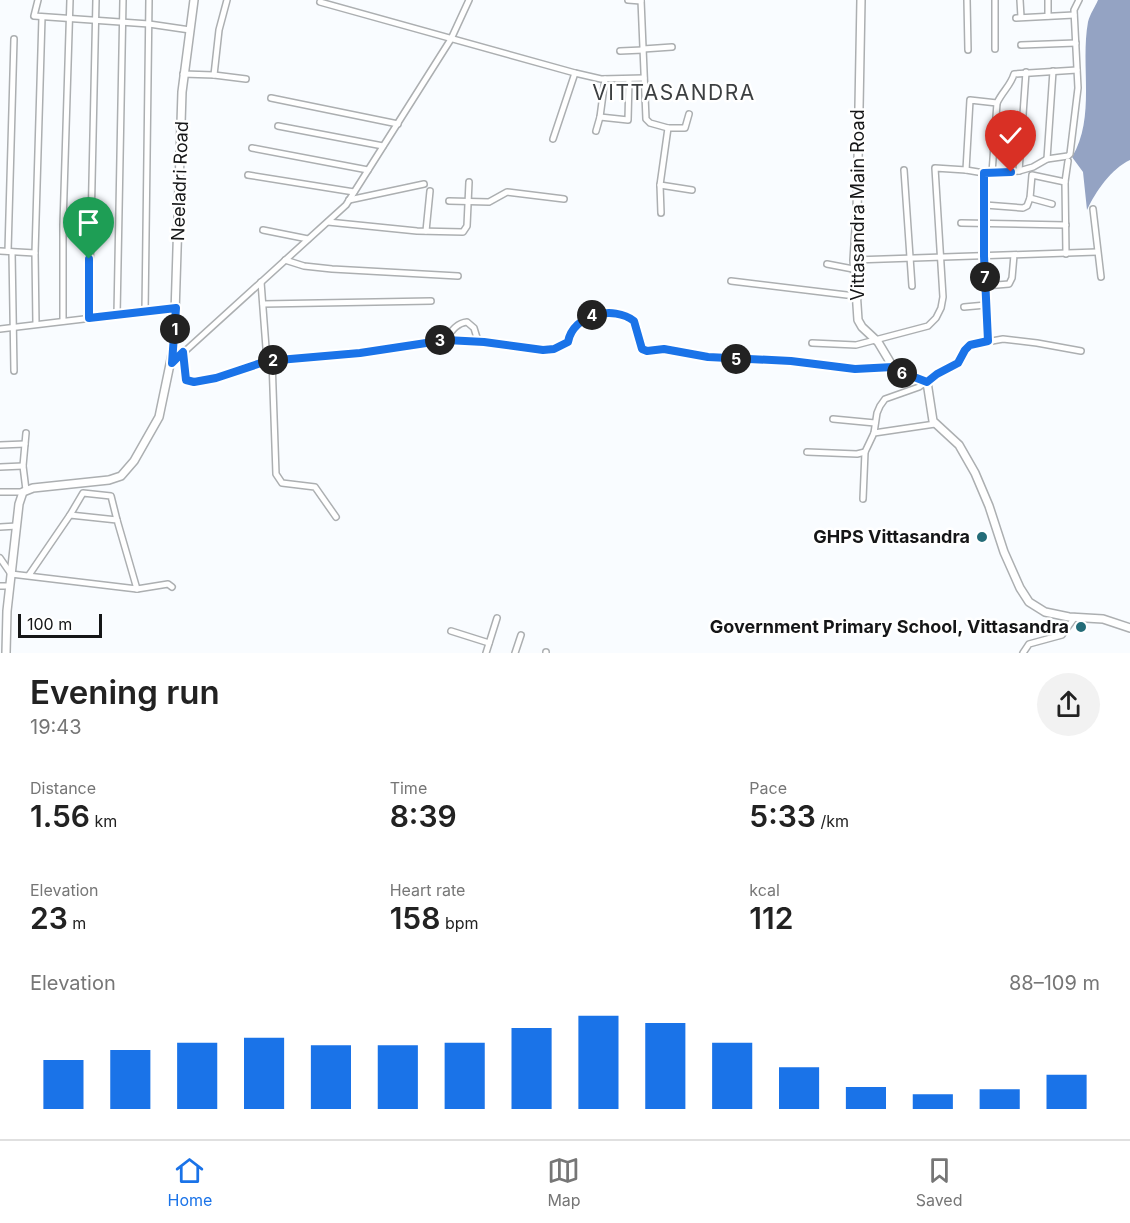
<!DOCTYPE html>
<meta charset="utf-8">
<style>
body{margin:0;font-family:Inter,sans-serif;background:#f2f2f2;color:#222;height:100vh;display:flex;flex-direction:column;font-size:22px;white-space:nowrap}
*{box-sizing:border-box;margin:0}
p{font-size:20px;color:#767676}
.icon{flex:none;width:33px;height:33px;fill:none;stroke:currentColor;stroke-width:2;stroke-linecap:round;stroke-linejoin:round}
.map{position:relative;height:653px;overflow:hidden}
.details{display:flex;flex-direction:column;background:#fff;flex:1}
.details>*{flex:none}
.scale{position:absolute;left:18px;bottom:15px;width:84px;box-sizing:border-box;padding-left:6px;border:3px solid #151617;border-top:0;font-size:16px;line-height:21px;white-space:nowrap;color:#151617;-webkit-text-stroke:4px #fff;paint-order:stroke}
.pin{position:absolute;display:grid;place-items:center;width:51px;height:51px;color:#fff;margin:-62px -26px;border-radius:50% 50% 50% 0;rotate:-45deg;box-shadow:0 0 6px #0007}
.pin .icon{rotate:45deg}
.km{position:absolute;width:30px;height:30px;margin:-15px;border-radius:50%;background:#222;color:#fff;font-size:16px;line-height:30px;text-align:center}
.round{display:grid;place-items:center;flex:none;width:63px;height:63px;border-radius:32px;background:#f2f2f2}
.overview{display:flex;align-items:center;justify-content:space-between;height:102px;padding:0 30px}
h1{font-size:33px;font-weight:600;line-height:45px}
.metrics{display:grid;grid-template-columns:repeat(3,1fr);gap:9px;height:102px;padding:6px 30px}
.metrics div{display:grid;align-content:center}
.metrics b{font-size:30px;font-weight:600}
.metrics small{font-size:16px;font-weight:400}
.metrics p{font-size:16px}
.chart{height:168px;padding:12px 30px}
.chart p{display:flex;justify-content:space-between}
.chart svg{width:100%;height:108px;margin-top:6px;stroke:#1a73e8;stroke-width:6}
.tab-bar{display:flex;justify-content:space-around;align-items:center;height:84px;border-top:2px solid #e0e0e0;background:#fff;font-size:16px;color:#767676}
.tab-bar a{display:grid;justify-items:center;gap:3px}
.tab-bar .on{color:#1a73e8}
.map>svg:first-child{display:block}
</style>
<div class="map">
<svg width="1130" height="653" viewBox="0 0 1130 653">
<rect width="100%" height="100%" fill="#f9fcff"/>
<path fill="#94a3c3" d="M1098,0h32v160c-19,9 -34,31 -43,50l-4,-38 -11,-15c24,-40 8,-91 16,-135 2,-8 7,-15 10,-22z"/>
<g fill="none" stroke-linecap="round" stroke-linejoin="round">
<g stroke="#acafb1" stroke-width="8">
<g id="minor">
<polyline points="38,0 34,16 149,24 190,30"/>
<polyline points="628,0 641,1"/>
<polyline points="641,0 646,119 650,123 668,128 660,185 661,213"/>
<polyline points="967,0 968,50"/>
<polyline points="995,0 995,49"/>
<polyline points="1020,0 1021,17"/>
<polyline points="1048,0 1048,16"/>
<polyline points="320,2 575,73 601,79 644,78"/>
<polyline points="1016,18 1074,15"/>
<polyline points="1021,45 1076,43"/>
<polyline points="643,49 672,47"/>
<polyline points="620,51 643,50"/>
<polyline points="183,74 214,75 219,30 227,0"/>
<polyline points="214,75 246,79"/>
<polyline points="271,98 398,124"/>
<polyline points="600,117 628,120 629,79"/>
<polyline points="278,126 383,146"/>
<polyline points="668,128 685,128 689,114"/>
<polyline points="596,131 600,117 605,79"/>
<polyline points="553,139 575,73"/>
<polyline points="252,148 368,170"/>
<polyline points="1047,159 1053,71"/>
<polyline points="904,170 912,286"/>
<polyline points="966,170 970,100 997,103"/>
<polyline points="1019,171 1026,72"/>
<polyline points="984,173 984,256 988,341"/>
<path d="M992,173l5,-70c5,-11 14,-18 17,-29l63,-4"/>
<polyline points="248,175 354,192"/>
<polyline points="660,185 692,190"/>
<polyline points="1030,198 1052,204"/>
<polyline points="349,200 424,184"/>
<polyline points="449,201 489,202 507,192 564,199"/>
<polyline points="985,205 1023,208 1027,206 1030,198 1032,175 1065,182"/>
<polyline points="1093,209 1101,277"/>
<polyline points="328,222 417,231 463,232 467,226 469,182"/>
<polyline points="961,223 1066,225"/>
<polyline points="263,230 308,239"/>
<polyline points="426,231 430,191"/>
<polyline points="0,251 35,253"/>
<polyline points="8,251 14,39"/>
<polyline points="12,252 14,371"/>
<polyline points="1066,254 1065,182 1068,161"/>
<polyline points="285,260 304,266 332,269 458,276"/>
<polyline points="854,260 1097,252"/>
<polyline points="827,264 853,269"/>
<polyline points="731,281 855,296"/>
<polyline points="261,282 267,361"/>
<polyline points="985,286 1009,284 1012,278 1014,255"/>
<polyline points="263,304 431,301"/>
<polyline points="964,307 986,305"/>
<polyline points="145,312 149,0"/>
<polyline points="117,315 123,0"/>
<polyline points="89,318 96,0"/>
<polyline points="63,321 63,225 70,0"/>
<polyline points="36,324 35,253 42,17"/>
<polyline points="0,329 176,308"/>
<path d="M445,340c6,-8 11,-17 22,-18l7,6 4,13"/>
<polyline points="812,343 856,345 928,326 936,318 941,308 943,297 935,168 966,170 984,173 1019,171 1033,167 1047,159 1068,156 1070,154 1078,88 1074,10 1079,0"/>
<path d="M183,352l3,28 8,2 22,-4 51,-17 93,-8 85,-13 39,2 59,8 11,-1 14,-7c6,-29 46,-37 66,-21l8,28 5,2 17,-2 44,8 83,4 64,8 38,-2"/>
<polyline points="272,360 276,474 282,483 315,487 336,517"/>
<polyline points="172,363 346,205 451,39 469,0"/>
<polyline points="833,419 875,423"/>
<polyline points="26,433 23,466 26,490"/>
<polyline points="874,433 877,413 880,406 885,399 919,387 937,374 958,363 965,349 970,345 1003,339 1037,343 1081,351"/>
<polyline points="0,445 25,444"/>
<polyline points="807,452 857,454 865,452 874,433 935,424"/>
<polyline points="0,467 23,466"/>
<polyline points="0,492 23,492"/>
<polyline points="863,499 865,452"/>
<polyline points="70,515 83,493 111,496 117,520"/>
<polyline points="0,527 17,526"/>
<polyline points="0,558 11,574 137,589 168,584 172,587"/>
<polyline points="29,575 70,515 117,520 137,589"/>
<polyline points="0,586 10,586"/>
<polyline points="451,631 489,643"/>
<polyline points="486,653 497,618"/>
<polyline points="515,653 521,635"/>
<polyline points="546,653 546,652"/>
<polyline points="1023,653 1029,644 1062,635 1075,617"/>
</g>
</g>
<g stroke="#acafb1" stroke-width="10">
<g id="tertiary">
<polyline points="861,0 857,214 854,260 858,320 862,327 878,342 893,367 901,372 927,382 933,421 959,445 975,473 989,506 1004,552 1020,588 1029,602 1045,612 1069,617 1103,619 1130,628"/>
<polyline points="6,653 7,611 19,504 23,492 33,488 109,480 121,476 134,461 159,417 174,345 182,92 194,0"/>
</g>
</g>
<use href="#minor" stroke="#fff" stroke-width="5"/>
<use href="#tertiary" stroke="#fff" stroke-width="7"/>
</g>
<g fill="none" stroke-linecap="round" stroke-linejoin="round">
<g stroke="#fff" stroke-width="12">
<path id="route" d="M89,259v59l87,-10 -4,55 11,-11 3,28 8,2 22,-4 51,-17 93,-8 86,-13 38,2 59,8 11,-1 14,-7c5,-28 46,-37 66,-21l8,28 5,2 17,-2 44,8 83,4 64,8 38,-2 8,5 26,10 10,-8 21,-11 7,-13 5,-5 18,-4 -4,-85v-83l27,-1"/>
</g>
<use href="#route" stroke="#1a73e8" stroke-width="8"/>
</g>
<g fill="#246c78" stroke="#fff" stroke-width="2">
<circle cx="982" cy="537" r="6"/>
<circle cx="1081" cy="627" r="6"/>
</g>
<g text-anchor="middle" stroke-width="5" stroke-linejoin="round" paint-order="stroke">
<g font-size="18" fill="#151617" stroke="#fff">
<text transform="translate(180 181) rotate(-88)" y="6">Neeladri Road</text>
<text transform="translate(858 205) rotate(-90)" y="6">Vittasandra Main Road</text>
</g>
<g font-size="18" font-weight="bold" fill="#151617" stroke="#fff" text-anchor="end">
<text x="970" y="543">GHPS Vittasandra</text>
<text x="1069" y="633">Government Primary School, Vittasandra</text>
</g>
<g font-size="21" letter-spacing="1.5" fill="#3c3f41" stroke="#fff">
<text x="674" y="100">VITTASANDRA</text>
</g>
</g>
</svg>
<div class="scale">100 m</div>
<div class="pin" style="left:89px;top:259px;background:#1e9e55"><svg class="icon" aria-label="arrive" viewBox="0 0 24 24"><path d="M6 21V4h12l-3 4 3 4H6"/></svg></div>
<div class="pin" style="left:1011px;top:172px;background:#d93025"><svg class="icon" aria-label="check" viewBox="0 0 24 24"><path d="M5 12l5 5 9-10"/></svg></div>
<b class="km" style="left:175px;top:329px">1</b>
<b class="km" style="left:273px;top:360px">2</b>
<b class="km" style="left:440px;top:340px">3</b>
<b class="km" style="left:592px;top:315px">4</b>
<b class="km" style="left:736px;top:359px">5</b>
<b class="km" style="left:902px;top:373px">6</b>
<b class="km" style="left:985px;top:277px">7</b>
</div>
<section class="details">
<div class="overview"><div><h1>Evening run</h1><p>19:43</p></div><a class="round"><svg class="icon" aria-label="share" viewBox="0 0 24 24"><path d="M12 15V3M7 8l5-5 5 5M5 13v7h14v-7"/></svg></a></div>
<div class="metrics">
<div><p>Distance</p><b>1.56<small> km</small></b></div>
<div><p>Time</p><b>8:39</b></div>
<div><p>Pace</p><b>5:33<small> /km</small></b></div>
</div>
<div class="metrics">
<div><p>Elevation</p><b>23<small> m</small></b></div>
<div><p>Heart rate</p><b>158<small> bpm</small></b></div>
<div><p>kcal</p><b>112</b></div>
</div>
<div class="chart"><p><span>Elevation</span>88–109 m</p>
<svg viewBox="0 0 160 44" preserveAspectRatio="none"><path d="M5 44V24M15 44V20M25 44V17M35 44V15M45 44V18M55 44V18M65 44V17M75 44V11M85 44V6M95 44V9M105 44V17M115 44V27M125 44V35M135 44V38M145 44V36M155 44V30"/></svg>
</div>
</section>
<nav class="tab-bar">
<a class="on"><svg class="icon" aria-label="home" viewBox="0 0 24 24"><path d="M3 11l9-7 9 7M6 9v11h12V9"/></svg>Home</a>
<a><svg class="icon" aria-label="map" viewBox="0 0 24 24"><path d="M3 6l6-2 6 2 6-2v14l-6 2-6-2-6 2zM9 4v14M15 6v14"/></svg>Map</a>
<a><svg class="icon" aria-label="saved" viewBox="0 0 24 24"><path d="M7 4h10v16l-5-4-5 4z"/></svg>Saved</a>
</nav>
